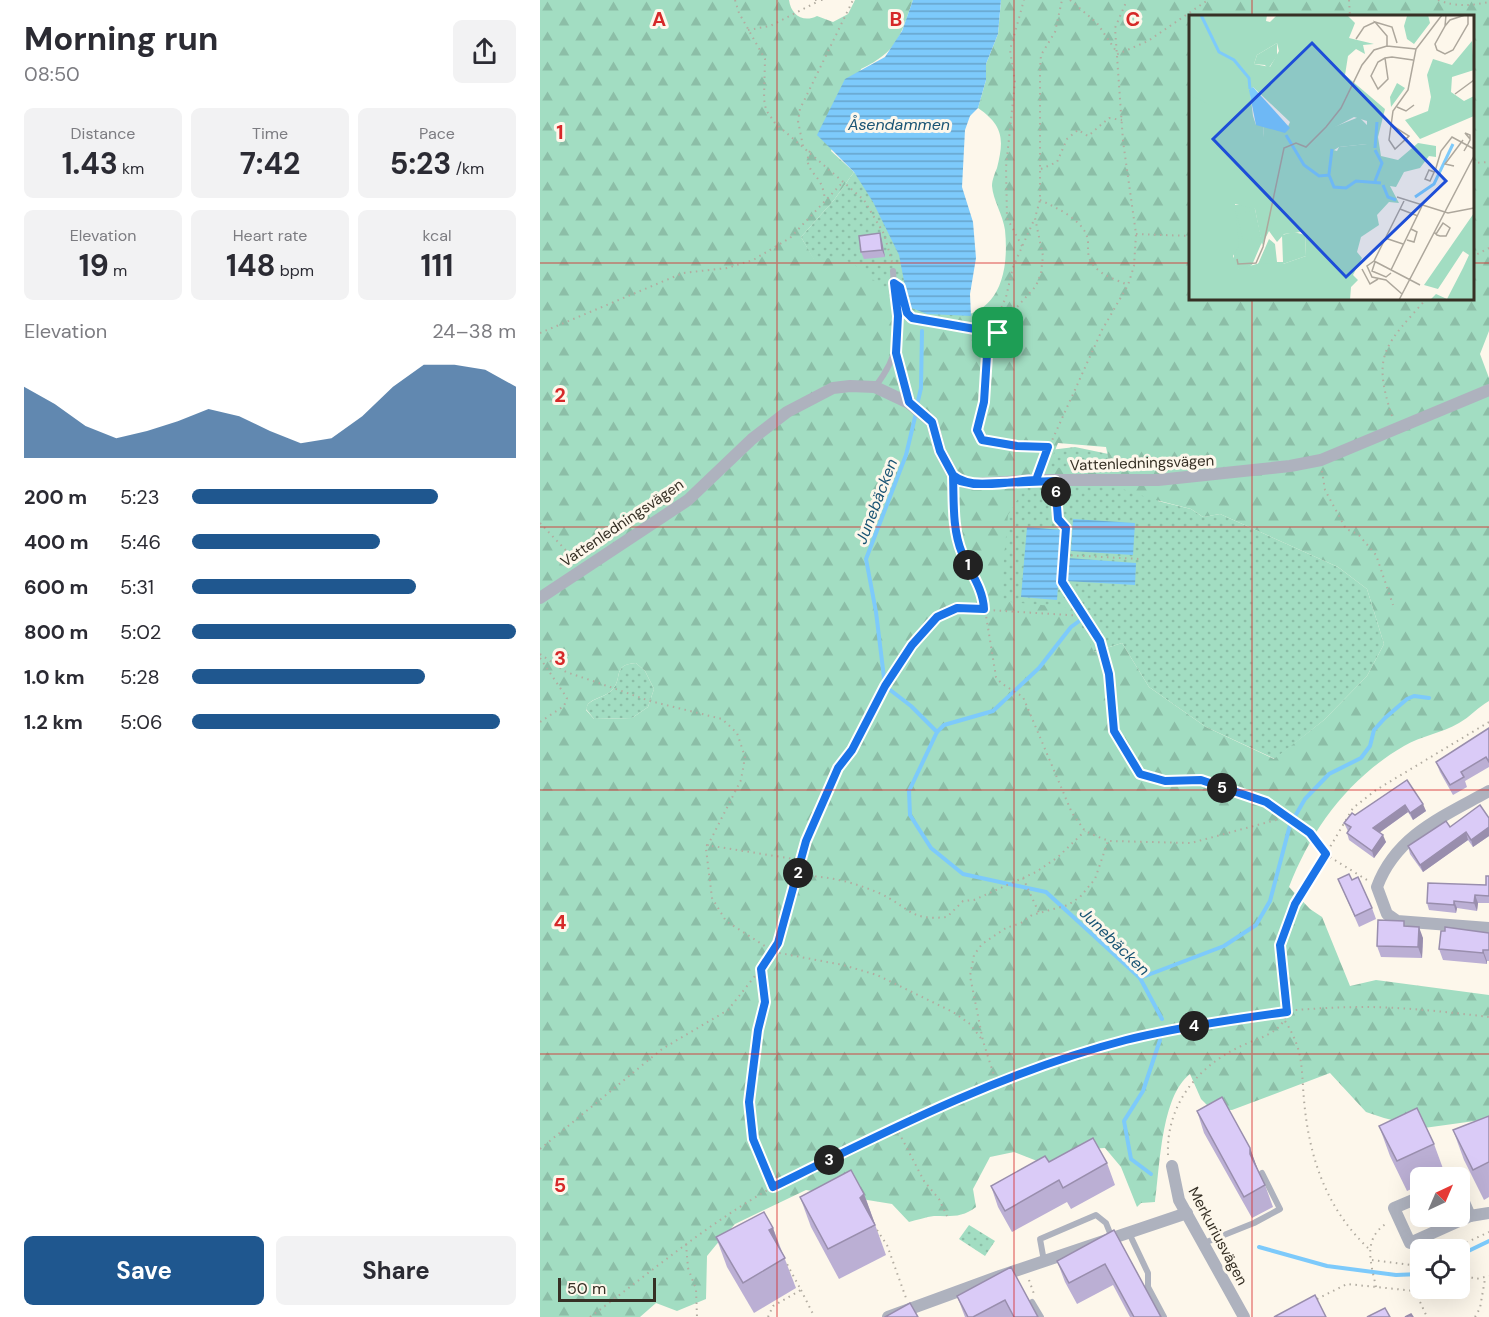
<!DOCTYPE html>
<meta charset="utf-8">
<style>
body{margin:0;font-family:"DM Sans",sans-serif;background:#f2f2f3;color:#2b2b33;height:100vh;display:flex;flex-direction:column;font-size:22px;white-space:nowrap}
*{box-sizing:border-box;margin:0}
p{font-size:20px;color:#7c7c81}
.icon{flex:none;width:33px;height:33px;fill:none;stroke:currentColor;stroke-width:2;stroke-linecap:round;stroke-linejoin:round}
.map{position:relative;flex:1;overflow:hidden}
.drawer{display:flex;flex-direction:column;background:#fff;width:540px}
.drawer>*{flex:none}
.needle{width:39px;rotate:44deg}
.buttons{position:absolute;left:870px;top:1167px;display:grid;gap:12px}
.buttons a{display:grid;place-items:center;width:60px;height:60px;border-radius:9px;background:#fff;box-shadow:0 6px 24px #0002;font-size:30px}
.scale{position:absolute;left:18px;bottom:15px;width:98px;box-sizing:border-box;padding-left:6px;border:3px solid #363025;border-top:0;font-size:16px;line-height:21px;white-space:nowrap;color:#363025;-webkit-text-stroke:4px #fdf7eb;paint-order:stroke}
.pin{position:absolute;display:grid;place-items:center;width:51px;height:51px;color:#fff;margin:-26px;border-radius:12px;box-shadow:0 3px 9px #0006}
.km{position:absolute;width:30px;height:30px;margin:-15px;border-radius:50%;background:#222;color:#fff;font-size:16px;line-height:30px;text-align:center}
.round{display:grid;place-items:center;flex:none;width:63px;height:63px;border-radius:9px;background:#f2f2f3}
.head{display:flex;align-items:center;justify-content:space-between;height:102px;padding:0 24px}
h1{font-size:33px;font-weight:700;line-height:45px}
.stats{display:grid;grid-template-columns:repeat(3,1fr);gap:9px;height:102px;padding:6px 24px}
.stats div{display:grid;align-content:center;border-radius:9px;background:#f2f2f3;text-align:center}
.stats b{font-size:30px;font-weight:700}
.stats small{font-size:16px;font-weight:400}
.stats p{font-size:16px}
.chart{height:168px;padding:12px 24px}
.chart p{display:flex;justify-content:space-between}
.chart svg{width:100%;height:108px;margin-top:6px;fill:#1f578f;opacity:.7}
.primary-button{display:flex;gap:12px;margin-top:auto;padding:12px 24px}
.primary-button a{flex:1;height:69px;border-radius:9px;background:#1f578f;color:#fff;font-size:24px;font-weight:700;line-height:69px;text-align:center}
.primary-button a+a{background:#f2f2f3;color:#2b2b33}
ul{padding:0 24px;list-style:none;font-size:20px}
li{display:grid;grid-template-columns:96px 72px 1fr;align-items:center;height:45px}
li i{height:15px;border-radius:8px;background:#1f578f}
main{display:flex;flex:1;min-height:0}
.map>svg:first-child{display:block}
</style>
<main>
<section class="drawer">
<div class="head"><div><h1>Morning run</h1><p>08:50</p></div><a class="round"><svg class="icon" aria-label="share" viewBox="0 0 24 24"><path d="M12 15V3M7 8l5-5 5 5M5 13v7h14v-7"/></svg></a></div>
<div class="stats">
<div><p>Distance</p><b>1.43<small> km</small></b></div>
<div><p>Time</p><b>7:42</b></div>
<div><p>Pace</p><b>5:23<small> /km</small></b></div>
</div>
<div class="stats">
<div><p>Elevation</p><b>19<small> m</small></b></div>
<div><p>Heart rate</p><b>148<small> bpm</small></b></div>
<div><p>kcal</p><b>111</b></div>
</div>
<div class="chart"><p><span>Elevation</span>24–38 m</p>
<svg viewBox="0 0 160 44" preserveAspectRatio="none"><path d="M0 44V15L10 22L20 31L30 36L40 33L50 29L60 24L70 27L80 33L90 38L100 36L110 27L120 15L130 6L140 6L150 8L160 15V44z"/></svg>
</div>
<ul>
<li><b>200 m</b>5:23<i style="width:76%"></i></li>
<li><b>400 m</b>5:46<i style="width:58%"></i></li>
<li><b>600 m</b>5:31<i style="width:69%"></i></li>
<li><b>800 m</b>5:02<i style="width:100%"></i></li>
<li><b>1.0 km</b>5:28<i style="width:72%"></i></li>
<li><b>1.2 km</b>5:06<i style="width:95%"></i></li>
</ul>
<div class="primary-button"><a>Save</a><a>Share</a></div>
</section>
<div class="map">
<svg width="949" height="1317" viewBox="0 0 949 1317">
<defs>
<pattern id="grass-dots" width="8" height="8" patternUnits="userSpaceOnUse" patternTransform="scale(1.5)"><rect width="8" height="8" fill="#a2ddc2"/><path d="M2 2h.1M6 6h.1" fill="none" stroke="#8cbea7" stroke-width="1.8" stroke-linecap="round"/></pattern>
<pattern id="forest-firs" width="22" height="20" patternUnits="userSpaceOnUse" patternTransform="scale(1.5)"><rect width="22" height="20" fill="#a2ddc2"/><path d="M5 1l3.5 6h-7zM16 11l3.5 6h-7z" fill="#8cbea7"/></pattern>
<pattern id="water-rules" width="6" height="5" patternUnits="userSpaceOnUse" patternTransform="scale(1.5)"><rect width="6" height="5" fill="#7dcafb"/><path d="M0 2.5h6" fill="none" stroke="#67a4cb"/></pattern>
</defs>
<rect width="100%" height="100%" fill="#fdf7eb"/>
<g fill="url(#grass-dots)">
<polygon points="314,172 439,332 451,457 535,447 621,465 618,501 651,509 663,517 680,514 798,567 827,589 844,644 827,676 784,720 735,759 666,727 609,687 582,643 554,652 419,603 274,260 261,237 294,200"/>
<path d="M96,663l9,8 9,18 -6,18 -16,11 -38,1 -8,-10 2,-5c7,-6 15,-7 22,-12 15,-13 0,-27 26,-29z"/>
<polygon points="429,1225 455,1241 445,1256 419,1239"/>
</g>
<path fill="url(#forest-firs)" fill-rule="evenodd" d="M0,0h249c2,15 14,23 28,16l16,6 15,-8 7,-14h58c-13,37 -15,51 -52,69l-30,82 23,21 -20,28 -33,37 13,22c40,-4 39,7 69,28l20,-2 6,22c69,28 103,-7 96,-77 -2,-15 -12,-30 -13,-44 0,-6 3,-13 5,-18 7,-28 7,-42 -19,-60l8,-28v-16l12,-30 3,-34h488v331l-9,23 9,24v323c-11,6 -19,16 -30,22 -17,10 -38,13 -55,23 -55,32 -92,82 -115,141l21,22 12,8 28,69 26,-6 113,15v124l-65,9 -40,-10 -18,-6 -36,-39 -98,37 -21,-1 -10,-10 -11,-25c-29,22 -30,93 -35,128l-14,1 -4,4 -16,-40 -16,-19 -19,1 -36,17 -36,-14 -24,5 -17,32 3,18c-14,11 -26,9 -42,9 -8,1 -17,4 -25,6l-17,-18 -86,-14 -71,34 -19,21 -9,11 -1,43 -29,12 -21,-8 -16,14h-100zM650,16h282v282h-282zM518,443l48,4 4,19 -62,2zM550,478l62,21 39,10 12,8 17,-3 118,53 29,22 17,55 -17,32 -43,44 -50,39 -68,-32 -57,-40 -27,-44 -28,9 -22,-44 -72,-7 8,-86 22,-36zM96,663l9,8 9,18 -6,18 -16,11 -38,1 -8,-9 2,-6c6,-6 15,-7 22,-12 15,-13 0,-27 26,-29z"/>
<g fill="url(#water-rules)">
<polygon points="373,0 461,0 458,34 446,64 446,80 438,108 430,116 425,130 422,187 433,222 436,258 430,294 431,316 387,314 369,307 359,255 333,202 314,172 277,135 305,79 345,57 362,31"/>
<polygon points="533,519 595,523 593,555 531,551"/>
<polygon points="487,527 522,530 517,600 481,597"/>
<polygon points="528,558 596,563 595,585 526,581"/>
</g>
<g fill="none" stroke-linecap="round" stroke-linejoin="round">
<g stroke="#7dcafb" stroke-width="4">
<polyline points="377,405 381,388 382,331"/>
<polyline points="376,413 366,455 326,559 336,612 345,686 371,706 397,732 369,791 370,815 391,848 423,874 506,892 600,978 622,1019"/>
<polyline points="397,732 404,725 453,711 499,668 531,627 542,619"/>
<polyline points="754,818 765,799 789,774 821,758 830,746 834,730 845,718 867,699 874,696 889,698"/>
<polyline points="600,978 684,946 716,925 730,901 750,825"/>
<polyline points="611,1174 591,1159 584,1121 603,1091 620,1040"/>
<polyline points="719,1247 787,1266 856,1275 880,1274"/>
<polyline points="920,1255 949,1241"/>
</g>
<g stroke="#b2aca1" stroke-width="2" stroke-dasharray="1.5 4.5" stroke-linecap="butt">
<polyline points="195,0 199,13 225,59 224,99 226,110 235,123 324,200 344,234 352,262"/>
<polyline points="275,0 283,0"/>
<polyline points="530,0 557,23 578,54 608,41 668,0"/>
<polyline points="809,0 810,16"/>
<path d="M898,0c18,7 32,6 51,2"/>
<polyline points="208,30 230,26 279,1"/>
<polyline points="263,146 258,121 260,109 313,0"/>
<path d="M270,151c-7,16 4,20 11,33 2,4 3,10 4,15"/>
<polyline points="932,163 949,162"/>
<polyline points="501,169 517,162 527,139 538,130 548,136 569,118 582,120"/>
<path d="M500,200c15,7 47,21 48,42 0,9 -1,17 7,25 8,9 22,13 33,18"/>
<polyline points="596,234 650,236"/>
<polyline points="482,246 467,218 466,167 475,82 470,50 484,0"/>
<polyline points="932,257 949,248"/>
<polyline points="367,314 372,318 458,333 457,318 466,297 473,267 494,220"/>
<polyline points="0,333 143,273 187,268 213,260 250,238 304,181"/>
<path d="M852,416c-21,-63 -6,-71 35,-118"/>
<polyline points="508,447 477,446 443,439 437,430 445,402 447,355 467,318 496,286 501,273 503,256 495,218 500,200 500,68 501,55 515,32 522,0"/>
<polyline points="500,467 562,330 588,285 594,266 596,234 583,141 575,28 587,0"/>
<polyline points="782,471 785,490 806,529 818,534 836,555 853,605"/>
<polyline points="413,491 415,526 421,552 443,597 456,677 461,683 483,697 532,813 545,831 556,836 569,841 651,843 747,817 770,833 785,854 827,880"/>
<path d="M516,492l2,27 8,9 -4,54 38,59 9,33 5,57 26,43c19,8 34,4 54,6 28,3 71,19 93,37"/>
<polyline points="0,523 35,560"/>
<polyline points="525,555 600,559"/>
<polyline points="0,654 26,672 53,681 110,701 182,719 197,733 205,757 201,780 166,849 172,898 186,921 234,952 303,965 337,975 413,1012 430,1024 443,1041"/>
<polyline points="0,658 27,698 24,706 0,722"/>
<polyline points="166,845 260,860"/>
<path d="M257,876c29,-1 56,6 82,17 31,14 29,28 68,24l16,-16 11,-1 62,-28 22,-15 27,-26"/>
<polyline points="483,878 499,913"/>
<polyline points="221,969 225,1002 218,1030 209,1102 213,1139 233,1187"/>
<path d="M745,1021c19,30 16,46 19,79 5,57 22,108 64,148"/>
<polyline points="457,1085 443,1041 430,976 434,955 442,944 466,928 481,923 492,915 528,905 540,897 555,879 568,841"/>
<polyline points="356,1127 384,1181 399,1199 407,1216"/>
<polyline points="0,1149 122,1049 188,1010 234,952 239,943 266,841 298,768 312,750 345,686 372,645 397,617 417,608 544,616"/>
<path d="M628,1155c-2,-48 27,-86 69,-107 19,-10 45,-13 50,-36l-7,-67 6,-23 67,-114 23,-18 113,-68"/>
<polyline points="337,1230 347,1245 366,1298"/>
<polyline points="146,1244 148,1268 156,1289 157,1317"/>
<polyline points="910,1250 949,1232"/>
<polyline points="832,1260 871,1265 880,1262"/>
<polyline points="920,1274 936,1279 949,1276"/>
<polyline points="489,1280 494,1294"/>
<path d="M836,1287c-5,-24 -14,-48 11,-64"/>
<polyline points="261,1290 274,1316"/>
<polyline points="875,1291 880,1288"/>
<polyline points="777,1299 807,1284 875,1291 887,1317"/>
<path d="M50,1317c60,-44 117,-93 183,-130 27,-15 56,-27 84,-41 157,-77 328,-138 505,-139 42,0 86,5 127,10"/>
<polyline points="228,1317 233,1306 261,1290 247,1264"/>
<polyline points="935,1317 940,1308 945,1279"/>
</g>
<g stroke="#aeb2be" stroke-width="6">
<polyline points="356,354 369,402"/>
<path d="M335,387c34,-44 21,-66 18,-116"/>
<polyline points="589,1233 608,1273 608,1287 624,1317"/>
<polyline points="664,1243 714,1223 740,1209 722,1173"/>
<polyline points="504,1261 500,1239 556,1215 566,1223 572,1238"/>
<polyline points="492,1302 501,1317"/>
</g>
<g stroke="#aeb2be" stroke-width="12">
<polyline points="0,598 148,500 212,439 247,412 293,388 310,386 335,387 369,403 392,422 400,451 413,475 420,481 434,484 496,480 618,480 750,466 781,460 949,390"/>
<path d="M949,791c-45,25 -93,44 -112,96l10,27 10,7 92,7"/>
<polyline points="632,1166 639,1200 704,1317"/>
<polyline points="920,1193 930,1216"/>
<polyline points="880,1197 854,1208 870,1243 930,1216 949,1213"/>
<polyline points="348,1317 460,1276 647,1213"/>
</g>
</g>
<g fill="#bbafd4">
<polygon points="340,233 342,241 345,257 324,259 321,252"/>
<polygon points="949,728 949,767 925,781 927,787 913,795 900,772 896,762"/>
<polygon points="867,780 886,811 873,820 868,812 839,833 846,842 834,858 809,840 807,833 808,831 804,823 815,815"/>
<polygon points="949,818 949,836 933,847 928,840 883,872 870,854 868,846 910,827"/>
<polygon points="949,876 949,903 938,903 937,911 917,908 916,913 889,910 887,903 946,885"/>
<polygon points="798,879 812,880 832,908 836,919 819,927"/>
<polygon points="866,926 883,938 882,958 841,957 837,946"/>
<polygon points="949,933 949,961 947,961 947,964 903,960 899,949"/>
<polygon points="657,1111 710,1148 718,1171 725,1185 733,1207 712,1218 664,1133"/>
<polygon points="949,1116 949,1197 944,1200 924,1160 913,1130"/>
<polygon points="839,1126 894,1144 905,1174 897,1178 880,1178 880,1185 867,1191 850,1156"/>
<polygon points="509,1162 567,1163 575,1185 531,1209 527,1202 472,1232 458,1207 451,1186"/>
<polygon points="324,1194 346,1255 299,1279 271,1227 260,1197"/>
<polygon points="233,1228 256,1288 214,1313 187,1267 176,1237"/>
<polygon points="574,1230 621,1317 590,1317 573,1285 537,1304 525,1282 517,1261"/>
<polygon points="471,1267 498,1317 425,1317 417,1296"/>
</g>
<g fill="#998ead">
<polygon points="340,233 342,241 345,257 342,250"/>
<polygon points="883,804 886,811 873,820 870,813"/>
<polygon points="865,805 868,812 836,835 833,828"/>
<polygon points="949,827 949,836 933,847 931,840"/>
<polygon points="926,832 928,840 883,872 880,865"/>
<polygon points="843,835 846,842 834,858 832,851"/>
<polygon points="935,895 938,903 937,911 934,903"/>
<polygon points="914,901 917,908 916,913 914,905"/>
<polygon points="879,927 883,938 882,958 878,947"/>
<polygon points="943,950 947,961 947,964 943,953"/>
<polygon points="710,1148 718,1170 717,1175 710,1154"/>
<polygon points="324,1194 335,1224 331,1228 320,1198"/>
<polygon points="233,1228 243,1258 229,1230"/>
</g>
<g fill="#dacbf7" stroke="#998ead" stroke-width="1.5">
<polygon points="340,233 342,250 321,252 319,236"/>
<polygon points="949,728 949,762 946,757 921,772 924,777 910,785 896,762"/>
<polygon points="867,780 883,804 870,813 865,805 833,828 843,835 832,851 807,833 811,827 804,823 812,813 815,815"/>
<polygon points="940,805 949,818 949,827 931,840 926,832 880,865 868,846 906,821 910,827"/>
<polygon points="809,874 812,880 818,877 832,908 815,916 798,879"/>
<polygon points="946,876 949,876 949,896 935,895 934,903 914,901 914,905 887,903 888,883 946,885"/>
<polygon points="838,920 864,921 864,926 879,927 878,947 837,946"/>
<polygon points="905,927 949,933 949,950 943,950 943,953 899,949 901,931 905,931"/>
<polygon points="682,1097 710,1148 710,1154 725,1185 704,1197 657,1111"/>
<polygon points="877,1108 894,1144 857,1161 839,1126"/>
<polygon points="949,1116 949,1162 933,1170 913,1130"/>
<polygon points="553,1138 567,1163 523,1188 519,1180 465,1211 451,1186 505,1156 509,1162"/>
<polygon points="311,1170 324,1194 320,1198 335,1225 288,1249 260,1197"/>
<polygon points="224,1212 233,1228 229,1230 245,1258 203,1283 176,1237"/>
<polygon points="574,1230 621,1317 594,1317 565,1264 529,1283 517,1261"/>
<polygon points="471,1267 498,1317 474,1317 465,1300 433,1317 428,1317 417,1296"/>
<polygon points="775,1295 786,1317 734,1317"/>
<polygon points="370,1303 378,1317 345,1317"/>
<polygon points="845,1308 850,1317 827,1317"/>
<polygon points="871,1314 873,1317 865,1317"/>
</g>
<g fill="none" stroke-linecap="round" stroke-linejoin="round">
<g stroke="#fff" stroke-width="12">
<path id="route" d="M458,333l-11,22 -3,47 -7,28 5,10 35,6 31,1 -12,33c-24,1 -64,11 -83,-5 1,25 -1,54 9,78 8,19 21,35 22,56l-27,-1 -20,9 -25,28 -27,41 -33,64 -14,18 -32,73 -28,102 -17,26 4,33 -7,28 -9,72 4,37 20,48c114,-56 229,-115 353,-147 53,-13 108,-21 161,-28l-7,-67 15,-41 31,-50 -16,-21 -44,-31 -65,-22 -36,1 -25,-7 -26,-43 -5,-57 -9,-33 -38,-59 4,-54 -8,-9 -3,-38 -81,3 -14,-3 -7,-6 -13,-24 -8,-29 -23,-20 -13,-49 2,-37 -4,-33 6,4 7,26 5,5 86,15"/>
</g>
<use href="#route" stroke="#1a73e8" stroke-width="8"/>
</g>
<path fill="none" stroke="#d62828" stroke-width="1.5" stroke-opacity="0.55" d="M237,0v1317M474,0v1317M712,0v16M0,263h650M932,263h17M712,298v1019M0,527h949M0,790h949M0,1054h949"/>
<g text-anchor="middle" stroke-width="6" stroke-linejoin="round" paint-order="stroke">
<g font-size="15" fill="#363025" stroke="#fdf7eb">
<text transform="translate(602 463) rotate(-2)" y="5">Vattenledningsvägen</text>
<text transform="translate(82 523) rotate(-34)" y="5">Vattenledningsvägen</text>
<text transform="translate(678 1236) rotate(62)" y="5">Merkuriusvägen</text>
</g>
<g font-size="16" font-style="italic" fill="#195474" stroke="#fdf7eb">
<text x="359" y="130">Åsendammen</text>
<text transform="translate(336 501) rotate(-69)" y="6">Junebäcken</text>
<text transform="translate(575 941) rotate(44)" y="6">Junebäcken</text>
</g>
</g>
<g transform="translate(649 15)">
<rect width="285" height="285" fill="#fdf7eb"/>
<path d="M88,28v13l-9,13 -3,-4 -11,-1 3,-9zM170,102l9,9 -1,18 -28,3 -21,13 -54,-23 -1,-12 30,4 13,12 19,-16 4,4zM45,190h16l5,4 7,33 -10,23 -11,6 -7,-6zM105,217l11,3 1,21 -23,8h-25l11,-25 6,5 2,18h6l-1,-27z" fill="#a2ddc2"/>
<path d="M0,0h78l-1,6 4,1 7,-7h70l8,8 -6,15 25,6 -11,1 2,9 -9,-5 -8,7 -3,19 40,34 -7,28 3,19 17,4 20,-17 18,3v11l-7,-1 -9,12 -16,4 -8,15 -6,-1 9,17 -10,-1 -12,13 2,10 -18,12 -4,15 5,6 -9,17 5,5 -7,7 -1,13h-161zM88,28l2,8 -9,16 -16,-3 3,-9zM64,72l37,35 -5,11 -21,4 -1,-12h-7l-3,-9 -3,-24zM165,102l13,4v23l-28,3 -2,4 -7,-2 -8,6 -9,-16zM46,189l20,5 7,36 7,-14 8,11 7,-8 17,-2 4,3 1,21 -23,8 -23,-1 -21,6 -6,-13 6,-10zM226,0h13l2,8 -16,21 -7,-5 -3,-13 3,-10zM283,26l2,29 -22,7 -1,15 13,9 10,-5v20l-54,23 -15,-19 23,-9 3,-14 -4,-22 6,-16 19,6zM208,68l8,5 -14,19 -1,-10zM285,198v87h-44l6,-6 11,5 16,-31 6,-13 -6,-4 -25,38 -14,-4z" fill="#a2ddc2" fill-rule="evenodd"/>
<path d="M0,79l23,12 14,14 -1,9h-16l-8,-27z" fill="#a2ddc2"/>
<path d="M65,195l6,27 -17,4 -6,-27z" fill="#a2ddc2"/>
<path d="M64,72l37,41 -5,5 -29,-8 -7,-35z" fill="#7dcafb"/>
<path fill="none" stroke="#7dcafb" stroke-width="3" d="M12,0l18,37 15,8 15,18 1,11M97,120l18,30 15,11 10,-1 5,12 12,1 10,-7 25,2M186,133l2,-26M140,159l3,-25M186,166l7,-18 -7,-13M194,170l5,12 8,3M226,182l19,-13 19,-40"/>
<path fill="none" stroke="#ada79c" stroke-width="1.5" d="M257,0l-1,11 -10,18 2,6 8,4 8,-4 15,-26v-9M256,11l5,-6 15,-5M167,24l8,-12 11,-5M198,31v-10l-12,-14 17,5 5,16M196,43l3,21 -10,10 -7,-13 7,-14 7,-4 7,-1 21,3M266,79l19,-14M208,92l9,4 8,-6M204,111l16,10 -14,13 -6,-9 4,-29 15,-21 8,-41 26,-34M275,136l4,-7 2,-4v-5l-5,-2 5,6M265,151l-9,-2 18,-24M245,157l-5,-2 -4,9 5,2 6,-13 5,-17 11,-14 22,12M208,182l51,16 26,-5M211,194l18,7M245,217l3,3 3,1h6l4,-8 -7,-5 -7,11M196,223l18,6M218,225l7,2 3,-10 -6,-3M48,244l1,5 18,-1 7,-16 21,-99 12,-5 10,4 20,-20 15,-19 21,-43 12,-15 13,-4 29,3M185,246l46,24M186,247l-3,9 14,6 5,-4M173,254l8,15 8,-5M202,255l31,-64M213,279l-16,-14 -14,-3 -5,-11 7,-5 30,-60M210,285l75,-144"/>
<path fill="#1d4ed8" fill-opacity="0.15" stroke="#1d4ed8" stroke-width="3" d="M123,28l134,138 -100,96 -133,-138z"/>
<rect width="285" height="285" fill="none" stroke="#363025" stroke-width="3"/>
</g>
<g font-size="20" text-anchor="middle" font-weight="bold" fill="#d62828" stroke="#fdf7eb" stroke-width="6" stroke-linejoin="round" paint-order="stroke">
<text x="119" y="26">A</text>
<text x="356" y="26">B</text>
<text x="593" y="26">C</text>
<text x="20" y="139">1</text>
<text x="20" y="402">2</text>
<text x="20" y="665">3</text>
<text x="20" y="929">4</text>
<text x="20" y="1192">5</text>
</g>
</svg>
<div class="buttons">
<a><svg class="needle" viewBox="-14 -14 28 28"><path d="M0-13l5 13h-10z" fill="#e53935"/><path d="M0 13l5-13h-10z" fill="#7c7c81"/></svg></a>
<a><svg class="icon" aria-label="locate" viewBox="0 0 24 24"><circle cx="12" cy="12" r="6"/><path d="M12 2v4M12 18v4M2 12h4M18 12h4"/></svg></a>
</div>
<div class="scale">50 m</div>
<div class="pin" style="left:458px;top:333px;background:#1e9e55"><svg class="icon" aria-label="arrive" viewBox="0 0 24 24"><path d="M6 21V4h12l-3 4 3 4H6"/></svg></div>
<b class="km" style="left:428px;top:565px">1</b>
<b class="km" style="left:258px;top:873px">2</b>
<b class="km" style="left:289px;top:1160px">3</b>
<b class="km" style="left:654px;top:1026px">4</b>
<b class="km" style="left:682px;top:788px">5</b>
<b class="km" style="left:516px;top:492px">6</b>
</div>
</main>
